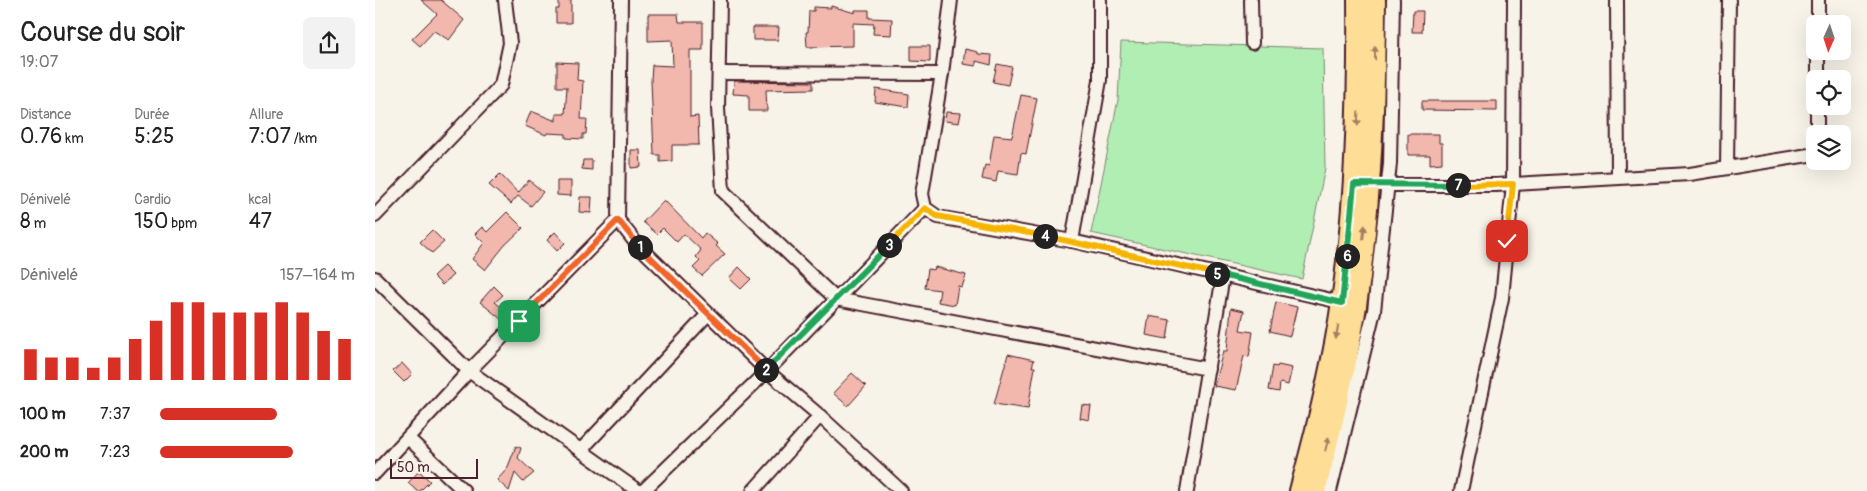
<!DOCTYPE html>
<html lang="fr">
<meta charset="utf-8">
<style>
body{margin:0;font-family:Pangolin,sans-serif;background:#f2f2f2;color:#222;height:100vh;display:flex;flex-direction:column;font-size:19px;white-space:nowrap}
*{box-sizing:border-box;margin:0}
p{font-size:16px;color:#767676}
.icon{flex:none;width:28px;height:28px;fill:none;stroke:currentColor;stroke-width:2;stroke-linecap:round;stroke-linejoin:round}
.map{position:relative;flex:1;overflow:hidden}
.sheet{display:flex;flex-direction:column;background:#fff;width:375px}
.sheet>*{flex:none}
.needle{width:32px;rotate:183deg}
.fabs{position:absolute;left:1431px;top:15px;display:grid;gap:10px}
.fabs a{display:grid;place-items:center;width:45px;height:45px;border-radius:8px;background:#fff;box-shadow:0 5px 20px #0002;font-size:25px}
.scale{position:absolute;left:15px;bottom:12px;width:88px;box-sizing:border-box;padding-left:5px;border:2px solid #4a1f2b;border-top:0;font-size:14px;line-height:18px;white-space:nowrap;color:#4a1f2b;-webkit-text-stroke:4px #f7f3e8;paint-order:stroke}
.pin{position:absolute;display:grid;place-items:center;width:42px;height:42px;color:#fff;margin:-21px;border-radius:10px;box-shadow:0 2px 8px #0006}
.km{position:absolute;width:25px;height:25px;margin:-12px;border-radius:50%;background:#222;color:#fff;font-size:14px;line-height:25px;text-align:center}
.round{display:grid;place-items:center;flex:none;width:52px;height:52px;border-radius:8px;background:#f2f2f2}
.head{display:flex;align-items:center;justify-content:space-between;height:85px;padding:0 20px}
h1{font-size:28px;font-weight:600;line-height:38px}
.stats{display:grid;grid-template-columns:repeat(3,1fr);gap:8px;height:85px;padding:5px 20px}
.stats div{display:grid;align-content:center}
.stats b{font-size:21px;font-weight:600}
.stats small{font-size:14px;font-weight:400}
.stats p{font-size:14px}
.chart{height:140px;padding:10px 20px}
.chart p{display:flex;justify-content:space-between}
.chart svg{width:100%;height:90px;margin-top:5px;stroke:#d93025;stroke-width:6}
ul{padding:0 20px;list-style:none;font-size:16px}
li{display:grid;grid-template-columns:80px 60px 1fr;align-items:center;height:38px}
li i{height:12px;border-radius:6px;background:#d93025}
main{display:flex;flex:1;min-height:0}
.map>svg:first-child{display:block}
</style>
<main>
<section class="sheet">
<div class="head"><div><h1>Course du soir</h1><p>19:07</p></div><a class="round"><svg class="icon" aria-label="share" viewBox="0 0 24 24"><path d="M12 15V3M7 8l5-5 5 5M5 13v7h14v-7"/></svg></a></div>
<div class="stats">
<div><p>Distance</p><b>0.76<small> km</small></b></div>
<div><p>Durée</p><b>5:25</b></div>
<div><p>Allure</p><b>7:07<small> /km</small></b></div>
</div>
<div class="stats">
<div><p>Dénivelé</p><b>8<small> m</small></b></div>
<div><p>Cardio</p><b>150<small> bpm</small></b></div>
<div><p>kcal</p><b>47</b></div>
</div>
<div class="chart"><p><span>Dénivelé</span>157–164 m</p>
<svg viewBox="0 0 160 44" preserveAspectRatio="none"><path d="M5 44V29M15 44V33M25 44V33M35 44V38M45 44V33M55 44V24M65 44V15M75 44V6M85 44V6M95 44V11M105 44V11M115 44V11M125 44V6M135 44V11M145 44V20M155 44V24"/></svg>
</div>
<ul>
<li><b>100 m</b>7:37<i style="width:60%"></i></li>
<li><b>200 m</b>7:23<i style="width:68%"></i></li>
</ul>
</section>
<div class="map">
<svg width="1492" height="491" viewBox="0 0 1492 491">
<rect width="100%" height="100%" fill="#f7f3e8"/>
<filter id="ink" filterUnits="userSpaceOnUse"><feTurbulence type="fractalNoise" baseFrequency=".02" numOctaves="2"/><feDisplacementMap in="SourceGraphic" scale="10" xChannelSelector="R" yChannelSelector="G"/><feConvolveMatrix kernelMatrix="1 2 1 2 8 2 1 2 1" color-interpolation-filters="sRGB"/></filter>
<g filter="url(#ink)">
<polygon fill="#b1eeb4" stroke="#7e8670" points="746,42 948,48 950,168 927,279 716,233 743,100"/>
<g fill="#f2b8ad" stroke="#4a1f2b">
<polygon points="46,0 66,0 89,20 74,40 59,31 45,46 37,39 62,14"/>
<polygon points="184,0 196,0 196,23 181,23 181,9 184,9"/>
<polygon points="456,6 480,13 480,10 494,10 494,18 517,19 516,35 498,34 499,24 478,23 478,46 432,47 431,32 433,32 434,11 439,11 439,7 456,8"/>
<polygon points="1038,11 1048,11 1047,32 1037,32"/>
<polygon points="273,14 303,14 304,22 328,22 328,50 315,50 315,117 323,116 324,145 297,145 297,161 285,162 285,155 279,155 276,81 277,65 298,66 297,40 273,41"/>
<polygon points="378,27 404,27 403,40 378,40"/>
<polygon points="536,46 555,46 555,62 536,61"/>
<polygon points="590,49 603,52 603,54 617,55 616,65 601,61 601,66 588,64"/>
<polygon points="182,62 203,63 202,80 208,81 206,119 212,119 211,134 208,134 208,139 191,138 191,134 172,133 171,135 150,126 156,111 181,121 181,114 190,114 192,87 182,87"/>
<polygon points="622,64 637,67 633,85 618,82"/>
<polygon points="359,81 438,82 438,89 391,90 392,111 374,111 374,95 358,94"/>
<polygon points="501,89 534,94 533,107 500,102"/>
<polygon points="646,95 662,98 651,154 646,153 643,174 623,171 621,182 607,179 610,165 614,166 619,135 637,137"/>
<polygon points="1047,101 1122,101 1122,111 1047,110"/>
<polygon points="571,112 586,113 584,123 570,121"/>
<polygon points="1033,134 1064,134 1064,143 1067,143 1067,163 1055,164 1055,155 1033,155"/>
<polygon points="256,150 265,150 266,167 256,168"/>
<polygon points="208,160 217,160 217,170 207,169"/>
<polygon points="125,174 143,193 154,180 168,192 156,206 143,196 136,204 114,185"/>
<polygon points="182,181 196,181 196,196 182,195"/>
<polygon points="205,197 217,197 216,213 204,212"/>
<polygon points="289,200 326,238 330,233 343,244 341,246 350,254 327,276 318,268 325,261 321,257 326,250 309,234 302,242 288,228 282,234 268,222"/>
<polygon points="132,212 148,228 130,245 110,270 97,259 109,243 100,234 107,227 112,232"/>
<polygon points="57,230 69,242 57,253 45,242"/>
<polygon points="180,232 190,243 182,251 172,240"/>
<polygon points="69,266 78,275 67,285 58,276"/>
<polygon points="364,267 376,279 366,289 354,278"/>
<polygon points="560,267 591,275 587,287 583,286 580,305 563,302 565,290 550,288 553,269 559,270"/>
<polygon points="119,286 128,295 120,302 132,312 126,319 105,302"/>
<polygon points="901,302 922,307 915,336 895,331"/>
<polygon points="856,308 869,311 865,330 878,332 874,357 869,356 861,390 839,386 848,351 852,351"/>
<polygon points="774,316 795,320 792,339 771,335"/>
<polygon points="633,354 659,360 657,367 660,367 653,409 619,404"/>
<polygon points="27,363 37,374 29,382 18,371"/>
<polygon points="903,365 917,368 913,385 905,383 904,392 894,390 898,366 902,367"/>
<polygon points="477,373 491,386 473,406 458,393"/>
<polygon points="707,405 716,406 714,420 705,418"/>
<polygon points="141,446 146,448 143,458 159,473 148,482 140,473 134,491 122,480 132,469"/>
<polygon points="44,471 55,481 45,491 42,491 33,483"/>
</g>
<g fill="none" stroke-linecap="round" stroke-linejoin="round">
<g stroke="#4a1f2b" stroke-width="16">
<g id="street">
<polyline points="246,0 243,220 261,243 392,371 445,416 526,491"/>
<polyline points="345,0 343,108 348,191 461,299 833,369"/>
<polyline points="576,0 567,74 547,194 550,208 563,217 697,241 974,304"/>
<polyline points="876,0 877,43"/>
<polyline points="1242,0 1243,178"/>
<polyline points="1443,24 1443,0"/>
<polyline points="344,73 567,74"/>
<polyline points="1443,79 1443,51"/>
<polyline points="1442,134 1442,106"/>
<polyline points="1352,168 1354,0"/>
<polyline points="987,185 1121,185 1315,174 1440,154"/>
<polyline points="0,216 126,85 135,43 130,0"/>
<polyline points="697,241 725,80 725,0"/>
<polyline points="0,278 94,371 263,491"/>
<polyline points="33,438 89,491"/>
<polyline points="206,450 333,314"/>
<polyline points="0,473 94,371 243,220"/>
<polyline points="268,491 392,371 550,208"/>
<polyline points="378,491 445,416"/>
<polyline points="812,491 848,276"/>
<polyline points="955,491 999,311 1015,164 1018,0"/>
<polyline points="1086,491 1127,298 1138,184 1139,0"/>
</g>
</g>
<g stroke="#4a1f2b" stroke-width="24">
<g id="primary">
<path d="M925,491c17,-62 33,-125 42,-189 14,-100 17,-201 16,-302"/>
<path d="M940,491c16,-61 31,-122 41,-185 15,-101 19,-204 19,-306"/>
</g>
</g>
<use href="#street" stroke="#f7f3e8" stroke-width="12"/>
<use href="#primary" stroke="#fedd96" stroke-width="20"/>
</g>
<defs><path id="oneway-solid" d="M-6-.8H1V-3.2L6.5 0L1 3.2V.8H-6Z" transform="scale(1.25)"/></defs>
<g fill="#a47e60">
<use href="#oneway-solid" transform="translate(1000 53) rotate(-90)"/>
<use href="#oneway-solid" transform="translate(983 119) rotate(92)"/>
<use href="#oneway-solid" transform="translate(989 232) rotate(-83)"/>
<use href="#oneway-solid" transform="translate(962 332) rotate(101)"/>
<use href="#oneway-solid" transform="translate(952 444) rotate(-75)"/>
</g>
</g>
<g fill="none" stroke-linecap="round" stroke-linejoin="round" filter="url(#ink)">
<g stroke="#fff" stroke-width="10">
<polyline id="split-1" points="144,321 243,220 265,247"/>
</g>
<g stroke="#fff" stroke-width="10">
<polyline id="split-2" points="265,247 391,370"/>
</g>
<g stroke="#fff" stroke-width="10">
<polyline id="split-3" points="391,370 514,245"/>
</g>
<g stroke="#fff" stroke-width="10">
<polyline id="split-4" points="514,245 550,208 562,216 670,236"/>
</g>
<g stroke="#fff" stroke-width="10">
<polyline id="split-5" points="670,236 842,274"/>
</g>
<g stroke="#fff" stroke-width="10">
<polyline id="split-6" points="842,274 967,303 972,256"/>
</g>
<g stroke="#fff" stroke-width="10">
<polyline id="split-7" points="972,256 979,184 1083,185"/>
</g>
<g stroke="#fff" stroke-width="10">
<polyline id="split-8" points="1083,185 1138,184 1132,241"/>
</g>
<use href="#split-1" stroke="#f0652b" stroke-width="6"/>
<use href="#split-2" stroke="#f0652b" stroke-width="6"/>
<use href="#split-3" stroke="#22a559" stroke-width="6"/>
<use href="#split-4" stroke="#f5b400" stroke-width="6"/>
<use href="#split-5" stroke="#f5b400" stroke-width="6"/>
<use href="#split-6" stroke="#22a559" stroke-width="6"/>
<use href="#split-7" stroke="#22a559" stroke-width="6"/>
<use href="#split-8" stroke="#f5b400" stroke-width="6"/>
</g>
</svg>
<div class="fabs">
<a><svg class="needle" viewBox="-14 -14 28 28"><path d="M0-13l5 13h-10z" fill="#e53935"/><path d="M0 13l5-13h-10z" fill="#767676"/></svg></a>
<a><svg class="icon" aria-label="locate" viewBox="0 0 24 24"><circle cx="12" cy="12" r="6"/><path d="M12 2v4M12 18v4M2 12h4M18 12h4"/></svg></a>
<a><svg class="icon" aria-label="layers" viewBox="0 0 24 24"><path d="M12 4l9 5-9 5-9-5zM3 14l9 5 9-5"/></svg></a>
</div>
<div class="scale">50 m</div>
<div class="pin" style="left:144px;top:321px;background:#1e9e55"><svg class="icon" aria-label="arrive" viewBox="0 0 24 24"><path d="M6 21V4h12l-3 4 3 4H6"/></svg></div>
<div class="pin" style="left:1132px;top:241px;background:#d93025"><svg class="icon" aria-label="check" viewBox="0 0 24 24"><path d="M5 12l5 5 9-10"/></svg></div>
<b class="km" style="left:265px;top:247px">1</b>
<b class="km" style="left:391px;top:370px">2</b>
<b class="km" style="left:514px;top:245px">3</b>
<b class="km" style="left:670px;top:236px">4</b>
<b class="km" style="left:842px;top:274px">5</b>
<b class="km" style="left:972px;top:256px">6</b>
<b class="km" style="left:1083px;top:185px">7</b>
</div>
</main>
